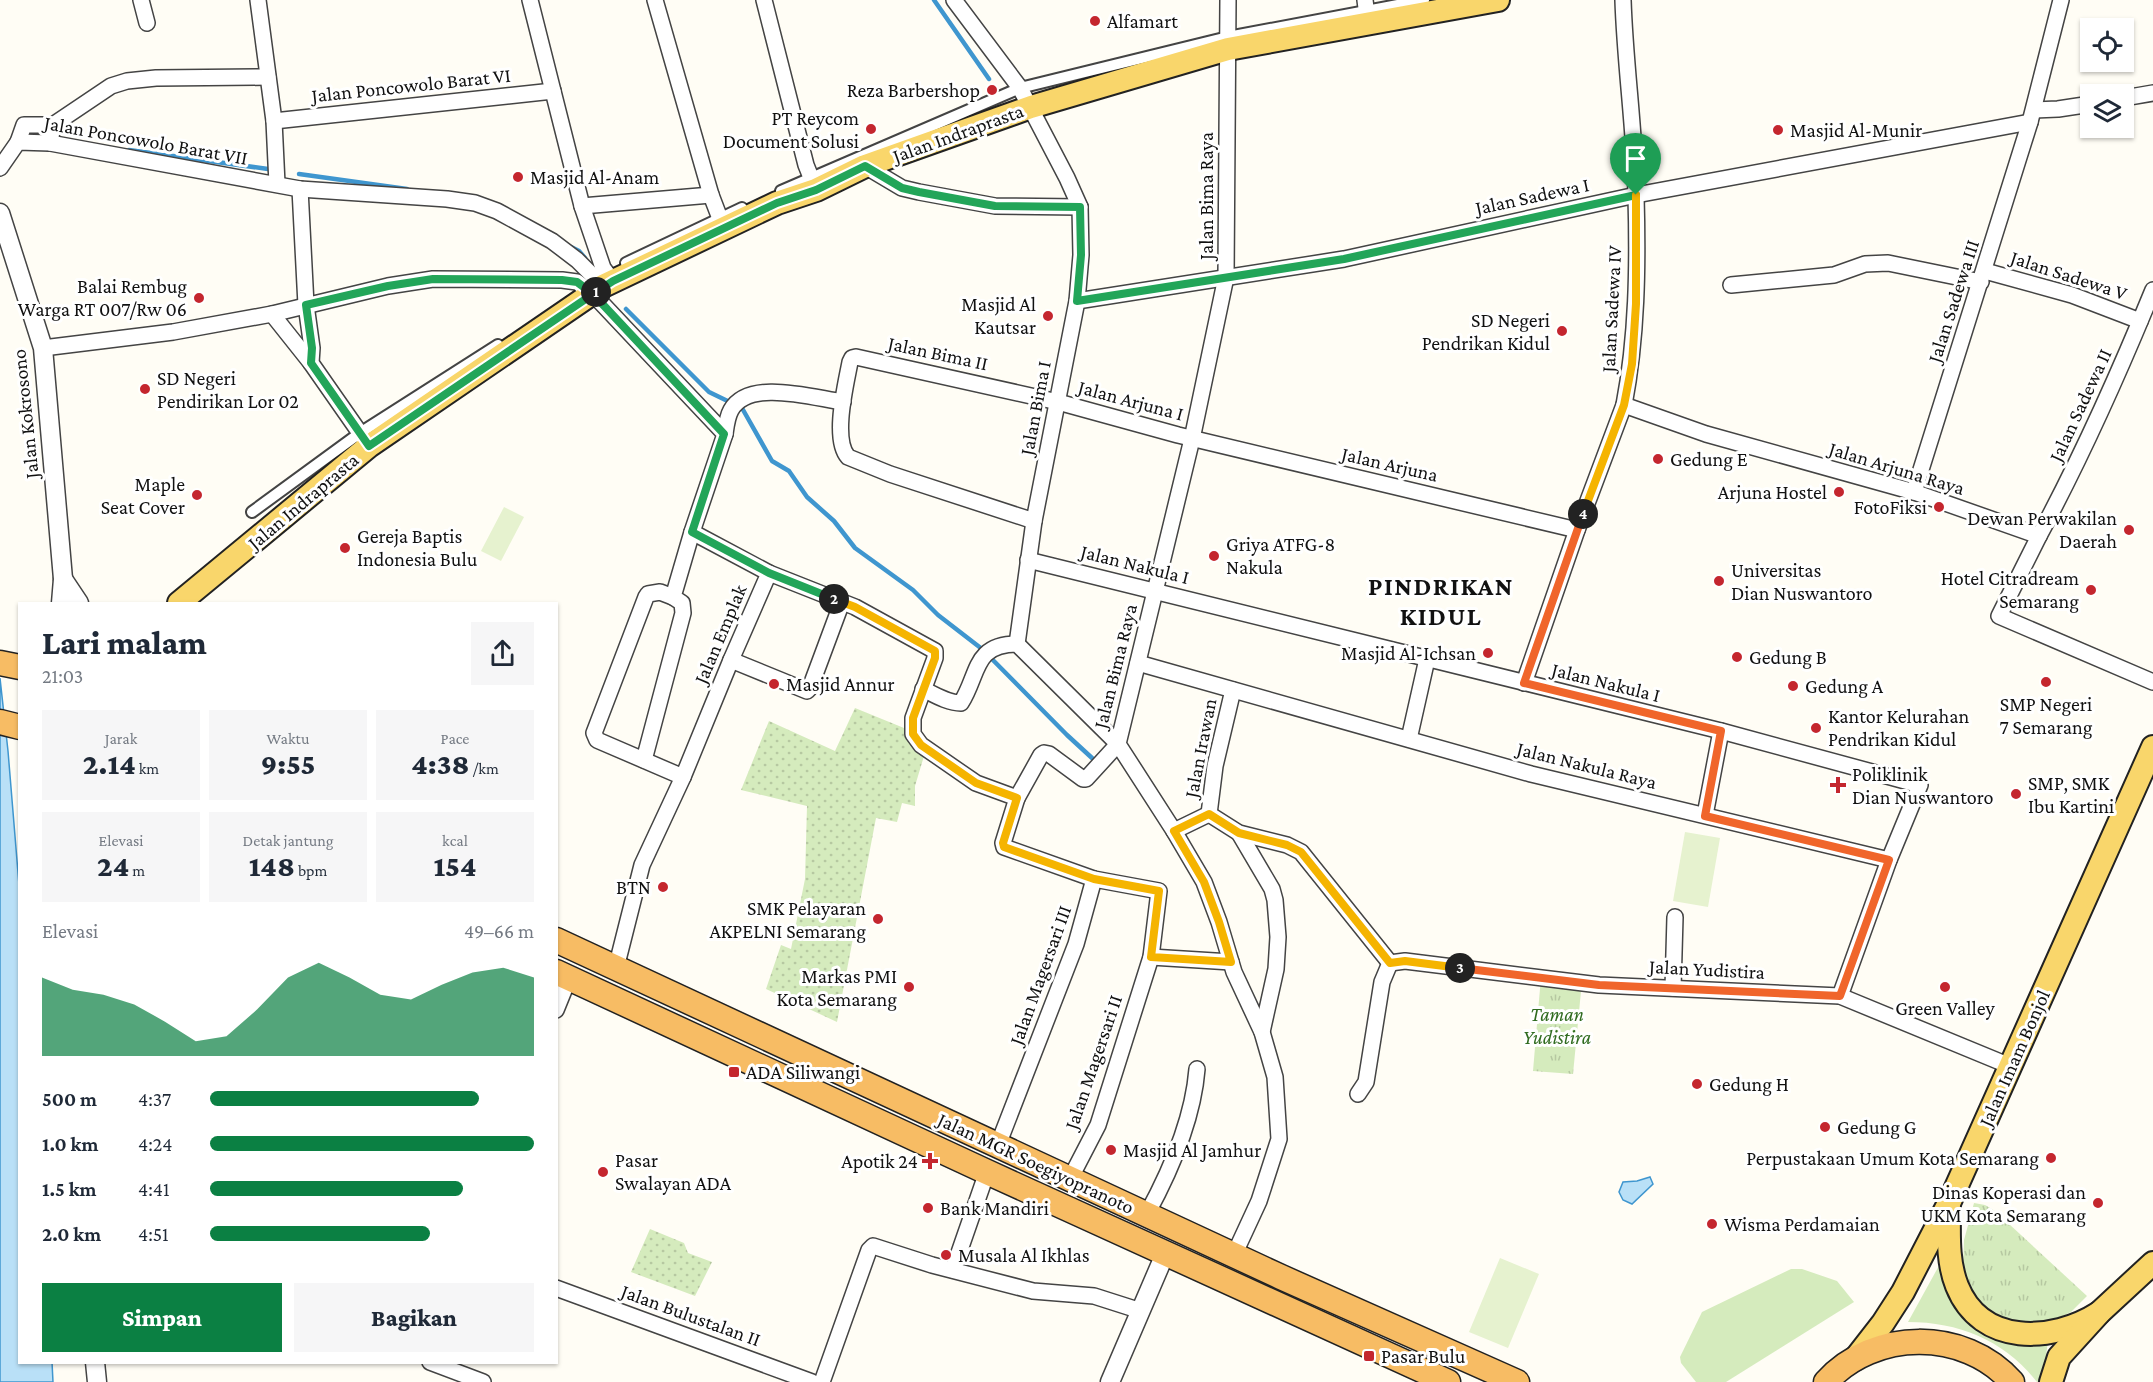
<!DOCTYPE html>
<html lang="id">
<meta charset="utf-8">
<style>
body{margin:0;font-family:"Crimson Pro",serif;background:#f6f6f7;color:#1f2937;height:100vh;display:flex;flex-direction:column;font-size:22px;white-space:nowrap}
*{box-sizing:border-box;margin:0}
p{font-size:20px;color:#747a83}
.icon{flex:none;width:33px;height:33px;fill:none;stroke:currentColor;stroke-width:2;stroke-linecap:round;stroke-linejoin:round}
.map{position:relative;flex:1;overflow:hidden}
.sheet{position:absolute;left:18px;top:602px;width:540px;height:762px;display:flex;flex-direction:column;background:#fff;border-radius:0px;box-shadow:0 2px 4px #0004}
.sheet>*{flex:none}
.tools{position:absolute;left:2080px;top:18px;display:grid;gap:12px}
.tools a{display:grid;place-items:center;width:54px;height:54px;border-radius:0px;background:#fff;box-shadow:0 2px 4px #0004;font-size:30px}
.pin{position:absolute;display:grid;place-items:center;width:51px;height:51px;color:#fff;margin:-62px -26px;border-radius:50% 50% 50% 0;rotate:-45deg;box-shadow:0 0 6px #0007}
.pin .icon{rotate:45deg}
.km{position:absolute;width:30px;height:30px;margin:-15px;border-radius:50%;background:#222;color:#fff;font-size:16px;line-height:30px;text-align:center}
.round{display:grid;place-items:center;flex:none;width:63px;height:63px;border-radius:0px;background:#f6f6f7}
.overview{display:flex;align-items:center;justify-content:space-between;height:102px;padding:0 24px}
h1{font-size:33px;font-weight:800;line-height:45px}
.stats{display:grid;grid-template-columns:repeat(3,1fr);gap:9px;height:102px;padding:6px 24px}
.stats div{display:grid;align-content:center;border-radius:0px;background:#f6f6f7;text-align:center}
.stats b{font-size:30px;font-weight:800}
.stats small{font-size:16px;font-weight:400}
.stats p{font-size:16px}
.chart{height:168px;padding:12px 24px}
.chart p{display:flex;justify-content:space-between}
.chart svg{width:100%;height:108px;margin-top:6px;fill:#0b8043;opacity:.7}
.primary-button{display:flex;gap:12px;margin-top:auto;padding:12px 24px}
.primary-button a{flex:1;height:69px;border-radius:0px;background:#0b8043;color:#fff;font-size:24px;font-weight:800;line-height:69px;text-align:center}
.primary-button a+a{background:#f6f6f7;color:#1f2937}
ul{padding:0 24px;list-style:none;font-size:20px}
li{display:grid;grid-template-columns:96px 72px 1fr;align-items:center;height:45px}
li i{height:15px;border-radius:8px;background:#0b8043}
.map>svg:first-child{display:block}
</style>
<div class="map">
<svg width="2153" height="1382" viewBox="0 0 2153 1382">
<defs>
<pattern id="grass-dots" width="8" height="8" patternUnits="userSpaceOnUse" patternTransform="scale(1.5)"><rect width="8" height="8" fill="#d5ebbd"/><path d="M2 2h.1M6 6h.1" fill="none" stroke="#b6c8a1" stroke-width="1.8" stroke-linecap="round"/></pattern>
<pattern id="park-tufts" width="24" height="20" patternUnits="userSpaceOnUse" patternTransform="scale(1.5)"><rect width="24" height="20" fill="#d5ebbd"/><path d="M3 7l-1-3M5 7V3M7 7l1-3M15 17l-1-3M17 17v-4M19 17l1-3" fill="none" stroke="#b6c8a1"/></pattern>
</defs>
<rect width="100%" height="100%" fill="#fffdf5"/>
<g fill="url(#grass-dots)">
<polygon points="855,708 904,728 924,756 915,786 915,806 902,803 897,822 876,818 837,1022 766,989 781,945 791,949 805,879 807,806 741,790 769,721 835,751"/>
<polygon points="650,1229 684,1243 688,1253 712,1262 695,1296 631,1272"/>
</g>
<g fill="url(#park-tufts)">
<polygon points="1541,977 1582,981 1573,1074 1533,1071"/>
<polygon points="1974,1203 1985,1205 1995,1211 2087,1296 2071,1312 2052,1321 2015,1324 1980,1308 1963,1273 1964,1240"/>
</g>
<g fill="#d5ebbd">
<path d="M1941,1262l15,37 92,41 -5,42h-6c-32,-41 -77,-60 -129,-60z"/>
<polygon points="1791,1269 1802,1269 1837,1281 1854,1302 1726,1382 1696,1382 1681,1363 1680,1357 1702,1312"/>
</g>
<g fill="#e6f2cf">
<polygon points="504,507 524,517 501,561 481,551"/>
<polygon points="1685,832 1720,838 1708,907 1673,901"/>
<polygon points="1500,1258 1539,1274 1508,1348 1469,1332"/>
</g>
<g fill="#b9e0f7" stroke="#3f96cf" stroke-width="1.5">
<polygon points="0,678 8,751 20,897 20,1362 52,1362 53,1382 0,1382"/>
<polygon points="1650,1177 1653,1184 1632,1204 1623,1200 1619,1192 1623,1182 1637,1181"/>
</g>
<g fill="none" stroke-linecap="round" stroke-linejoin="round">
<g stroke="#3f96cf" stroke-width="4.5">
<polyline points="934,0 989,79"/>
<polyline points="129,150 268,169"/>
<polyline points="299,174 407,189"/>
<polyline points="571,247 579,251 585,258"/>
<polyline points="626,309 709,392 742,408 772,461 789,471 807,497 834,521 855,548 913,590 938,615 982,649 1067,735 1092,758"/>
</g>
<g stroke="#444" stroke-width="14">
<g id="pedestrian">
<polyline points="781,191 1020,88 1228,37 1424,0"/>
<polyline points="626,263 742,208"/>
<polyline points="252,512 360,433 498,345"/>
</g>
</g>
<g stroke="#444" stroke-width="18">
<g id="minor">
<polyline points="141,0 147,23"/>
<polyline points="258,0 274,121 277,184"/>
<polyline points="530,0 582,206 603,268 613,281"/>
<polyline points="655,0 711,195 724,229"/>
<polyline points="764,0 806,165 816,190"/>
<polyline points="954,0 1020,88 1067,178 1080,207 1081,255 1077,301 1034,521 1017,644"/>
<polyline points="1228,0 1226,277 1192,439 1118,744 1174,831 1204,882 1219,922 1234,972 1262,1032 1275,1077 1279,1139 1259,1201 1234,1255"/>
<polyline points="1365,0 1368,24"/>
<path d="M1623,0c2,65 12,131 13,196 2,70 1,141 -12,209"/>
<polyline points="2124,98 2153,93"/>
<polyline points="2034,110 2058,109 2091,104"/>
<polyline points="274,121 553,91"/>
<polyline points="18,142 24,125 53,125"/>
<polyline points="50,143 53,125 111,86 127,81 156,78 268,77"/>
<polyline points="865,166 902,188 919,192 995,206 1080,207"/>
<polyline points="0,168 18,142 50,143 300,189 447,199 475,203 497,211 552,241 577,260 603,286"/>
<polyline points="300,189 306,305 312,348 311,363 369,446"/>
<polyline points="582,206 711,195"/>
<polyline points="1985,271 2072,295 2140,321"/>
<polyline points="1731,285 1834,275 1865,264 1888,263 1981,282"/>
<polyline points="1077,301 1344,259 1636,195 2030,122"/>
<polyline points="272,314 311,363"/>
<polyline points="43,348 173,332 272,314 388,286 433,279 562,280 577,282 593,294 725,434 692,532 769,573 731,660 683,777 642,865 616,968"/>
<path d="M725,434c1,-7 2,-17 6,-24 18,-32 82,-12 112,-8"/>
<polyline points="1914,492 2030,122 2061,0"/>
<path d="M1034,521l-144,-47 -42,-17c-16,-18 -2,-73 2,-95l2,-4 4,-1 202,45 120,33 399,95"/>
<path d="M2039,536c43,-80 80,-163 114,-246"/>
<polyline points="1028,560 1721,731 1920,785 1889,860 1840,996"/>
<polyline points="769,573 855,607 935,651 935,658 913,718 913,734 921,745 976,783 1017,798 1003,843 1004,847 1094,879 1159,891 1151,957 1098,1125 1070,1179"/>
<polyline points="673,597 660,592 648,594 646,597 594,733 597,740 683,777"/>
<polyline points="731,660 807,691 810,688 842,602"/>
<polyline points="1138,663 1531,774 1889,860"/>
<polyline points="1524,683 1577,530 1624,405 1706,434 1914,492 2039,536 1999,616 2153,682"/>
<path d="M923,689c12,6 25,14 38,14 18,-28 12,-59 56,-59l101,100 -32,35h-3l-34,-25 -5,-1 -3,2 -24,43"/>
<polyline points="1409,739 1427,659"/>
<polyline points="644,760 683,613 682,603 673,597 692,532"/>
<polyline points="1209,814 1239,833 1287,845 1301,852 1390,963"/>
<polyline points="1209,814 1215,766 1233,690"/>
<polyline points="1705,815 1721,731"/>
<polyline points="1174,831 1209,814"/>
<polyline points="1239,833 1272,889 1275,900 1278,937 1276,969 1262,1032"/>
<polyline points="1151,957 1231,962"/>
<polyline points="1390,963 1405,961 1599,985 1840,996 2010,1066"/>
<polyline points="1673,988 1675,917"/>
<polyline points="556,1010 569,978"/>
<polyline points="1358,1094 1366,1082 1382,982 1390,963"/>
<polyline points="998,1145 1076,944 1094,879"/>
<path d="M1147,1214c24,-44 46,-94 50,-145"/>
<polyline points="953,1270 987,1172"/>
<polyline points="556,1288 812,1382"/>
<polyline points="430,1362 483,1382"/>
<polyline points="822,1382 869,1250 873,1246 932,1265 1033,1291 1094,1296 1141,1311"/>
</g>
</g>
<g stroke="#444" stroke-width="21">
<g id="tertiary">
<polyline points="0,213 43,348 63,579 61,603"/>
<polyline points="63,579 79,603"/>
<polyline points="95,1362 97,1382"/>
<polyline points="1110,1382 1165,1254"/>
</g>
</g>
<g stroke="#222" stroke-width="26">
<g id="primary">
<polyline points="179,603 369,446 603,286 777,203 816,190 865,166 1031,107 1228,49 1498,0"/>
<path d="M1949,1208c0,26 -2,53 8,78 24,60 95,57 142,27"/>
<polyline points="1855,1359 1883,1323 1903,1292 1950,1201 2153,747"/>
<polyline points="2051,1382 2059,1357 2099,1313 2153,1263"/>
</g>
</g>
<g stroke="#222" stroke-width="27">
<g id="trunk">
<polyline points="0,663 20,667"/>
<polyline points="0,722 20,727"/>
<polyline points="556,940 1281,1277 1517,1382"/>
<polyline points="556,972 987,1172 1448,1382"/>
<path d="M1826,1382c48,-53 138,-54 186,0"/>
</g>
</g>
<use href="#pedestrian" stroke="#fff" stroke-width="10"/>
<use href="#minor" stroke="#fff" stroke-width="15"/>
<use href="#tertiary" stroke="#fff" stroke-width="18"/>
<use href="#primary" stroke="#f9d66b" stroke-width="22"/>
<use href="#trunk" stroke="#f7bc64" stroke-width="24"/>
</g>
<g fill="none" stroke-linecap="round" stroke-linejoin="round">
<g stroke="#fff" stroke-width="12">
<polyline id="split-1" points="596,292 613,281 777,203 816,190 865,166 902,188 919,192 995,206 1080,207 1081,255 1077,301 1344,259 1636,195"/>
</g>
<g stroke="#fff" stroke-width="12">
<polyline id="split-2" points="596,292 593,294 577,282 562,280 433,279 388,286 306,305 312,348 311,363 369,446 593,294 724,434 692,532 769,573 834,599"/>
</g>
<g stroke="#fff" stroke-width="12">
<polyline id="split-3" points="834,599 855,607 935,651 935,658 913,718 913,734 921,745 976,783 1017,798 1003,843 1004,847 1094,879 1159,891 1151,957 1231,962 1219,922 1204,882 1174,831 1209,814 1239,833 1287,845 1301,852 1390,963 1405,961 1460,968"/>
</g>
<g stroke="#fff" stroke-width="12">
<polyline id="split-4" points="1460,968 1599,985 1840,996 1889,860 1705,816 1721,731 1524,683 1583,514"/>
</g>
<g stroke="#fff" stroke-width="12">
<polyline id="split-5" points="1583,514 1624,405 1632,364 1636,304 1636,195"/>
</g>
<use href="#split-1" stroke="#22a559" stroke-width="8"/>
<use href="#split-2" stroke="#22a559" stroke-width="8"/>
<use href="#split-3" stroke="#f5b400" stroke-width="8"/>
<use href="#split-4" stroke="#f0652b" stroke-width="8"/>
<use href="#split-5" stroke="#f5b400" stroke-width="8"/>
</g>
<g fill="#c4262e" stroke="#fff" stroke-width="2">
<circle cx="1095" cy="21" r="6"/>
<circle cx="992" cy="90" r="6"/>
<circle cx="871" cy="129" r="6"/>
<circle cx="1778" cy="130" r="6"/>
<circle cx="518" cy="177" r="6"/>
<circle cx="199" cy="298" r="6"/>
<circle cx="1048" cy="316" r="6"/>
<circle cx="1562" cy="331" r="6"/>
<circle cx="145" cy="389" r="6"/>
<circle cx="1658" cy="459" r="6"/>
<circle cx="1839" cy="492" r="6"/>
<circle cx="197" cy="495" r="6"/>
<circle cx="1939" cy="507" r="6"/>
<circle cx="2129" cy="530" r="6"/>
<circle cx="345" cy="548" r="6"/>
<circle cx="1214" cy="556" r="6"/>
<circle cx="1719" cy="581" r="6"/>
<circle cx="2091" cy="590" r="6"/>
<circle cx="1488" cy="653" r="6"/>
<circle cx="1737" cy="657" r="6"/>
<circle cx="2046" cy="682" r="6"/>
<circle cx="774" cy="684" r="6"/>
<circle cx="1793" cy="686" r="6"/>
<circle cx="1816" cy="728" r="6"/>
<path d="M1835 776h6v6h6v6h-6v6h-6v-6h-6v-6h6z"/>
<circle cx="2016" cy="794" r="6"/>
<circle cx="663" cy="887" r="6"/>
<circle cx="878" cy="919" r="6"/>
<circle cx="909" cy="987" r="6"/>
<circle cx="1945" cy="987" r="6"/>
<rect x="728" y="1066" width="12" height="12" rx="3"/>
<circle cx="1697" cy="1084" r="6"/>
<circle cx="1825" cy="1127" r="6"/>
<circle cx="1111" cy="1150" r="6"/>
<circle cx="2051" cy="1158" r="6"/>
<path d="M927 1152h6v6h6v6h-6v6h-6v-6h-6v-6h6z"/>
<circle cx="603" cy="1172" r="6"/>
<circle cx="2098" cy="1203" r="6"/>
<circle cx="928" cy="1208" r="6"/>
<circle cx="1712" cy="1224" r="6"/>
<circle cx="946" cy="1255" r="6"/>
<rect x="1363" y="1350" width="12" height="12" rx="3"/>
</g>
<g text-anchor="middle" stroke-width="6" stroke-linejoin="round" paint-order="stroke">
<g font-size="20" fill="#111" stroke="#fff" text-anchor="start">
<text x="1107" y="28">Alfamart</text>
<text x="980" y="97" text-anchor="end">Reza Barbershop</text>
<text x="859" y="125" text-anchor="end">PT Reycom<tspan x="859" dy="23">Document Solusi</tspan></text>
<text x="1790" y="137">Masjid Al-Munir</text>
<text x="530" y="184">Masjid Al-Anam</text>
<text x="187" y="293" text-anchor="end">Balai Rembug<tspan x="187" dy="23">Warga RT 007/Rw 06</tspan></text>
<text x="1036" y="311" text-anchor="end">Masjid Al<tspan x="1036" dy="23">Kautsar</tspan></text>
<text x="1550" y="327" text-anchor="end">SD Negeri<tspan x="1550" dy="23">Pendrikan Kidul</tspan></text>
<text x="157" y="385">SD Negeri<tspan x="157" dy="23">Pendirikan Lor 02</tspan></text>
<text x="1670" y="466">Gedung E</text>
<text x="185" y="491" text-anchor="end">Maple<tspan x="185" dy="23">Seat Cover</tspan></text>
<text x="1827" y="499" text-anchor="end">Arjuna Hostel</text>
<text x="1927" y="514" text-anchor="end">FotoFiksi</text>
<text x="2117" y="525" text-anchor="end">Dewan Perwakilan<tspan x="2117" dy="23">Daerah</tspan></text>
<text x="357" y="543">Gereja Baptis<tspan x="357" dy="23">Indonesia Bulu</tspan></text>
<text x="1226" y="551">Griya ATFG-8<tspan x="1226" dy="23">Nakula</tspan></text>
<text x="1731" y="577">Universitas<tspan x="1731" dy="23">Dian Nuswantoro</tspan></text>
<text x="2079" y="585" text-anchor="end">Hotel Citradream<tspan x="2079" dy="23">Semarang</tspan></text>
<text x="1476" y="660" text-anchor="end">Masjid Al-Ichsan</text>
<text x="1749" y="664">Gedung B</text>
<text x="786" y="691">Masjid Annur</text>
<text x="1805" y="693">Gedung A</text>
<text x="2046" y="711" text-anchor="middle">SMP Negeri<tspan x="2046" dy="23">7 Semarang</tspan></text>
<text x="1828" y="723">Kantor Kelurahan<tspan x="1828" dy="23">Pendrikan Kidul</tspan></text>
<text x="1852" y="781">Poliklinik<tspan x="1852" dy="23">Dian Nuswantoro</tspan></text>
<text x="2028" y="790">SMP, SMK<tspan x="2028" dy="23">Ibu Kartini</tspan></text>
<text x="651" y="894" text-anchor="end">BTN</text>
<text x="866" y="915" text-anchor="end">SMK Pelayaran<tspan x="866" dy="23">AKPELNI Semarang</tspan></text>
<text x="897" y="983" text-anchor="end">Markas PMI<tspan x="897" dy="23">Kota Semarang</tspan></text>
<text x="1945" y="1015" text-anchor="middle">Green Valley</text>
<text x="746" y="1079">ADA Siliwangi</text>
<text x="1709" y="1091">Gedung H</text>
<text x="1837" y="1134">Gedung G</text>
<text x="1123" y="1157">Masjid Al Jamhur</text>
<text x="2039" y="1165" text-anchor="end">Perpustakaan Umum Kota Semarang</text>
<text x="615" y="1167">Pasar<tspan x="615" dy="23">Swalayan ADA</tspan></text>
<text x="918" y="1168" text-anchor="end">Apotik 24</text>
<text x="2086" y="1199" text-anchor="end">Dinas Koperasi dan<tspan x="2086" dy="23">UKM Kota Semarang</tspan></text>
<text x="940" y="1215">Bank Mandiri</text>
<text x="1724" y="1231">Wisma Perdamaian</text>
<text x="958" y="1262">Musala Al Ikhlas</text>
<text x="1381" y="1363">Pasar Bulu</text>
</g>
<g font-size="20" fill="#111" stroke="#fff">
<text transform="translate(411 85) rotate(-6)" y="7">Jalan Poncowolo Barat VI</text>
<text transform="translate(958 133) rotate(-20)" y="7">Jalan Indraprasta</text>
<text transform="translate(146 140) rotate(10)" y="7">Jalan Poncowolo Barat VII</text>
<text transform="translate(1206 196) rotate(-90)" y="7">Jalan Bima Raya</text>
<text transform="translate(1532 196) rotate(-12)" y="7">Jalan Sadewa I</text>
<text transform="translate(2069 275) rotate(18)" y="7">Jalan Sadewa V</text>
<text transform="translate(1953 301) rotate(-72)" y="7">Jalan Sadewa III</text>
<text transform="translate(1611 309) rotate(-87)" y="7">Jalan Sadewa IV</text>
<text transform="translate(938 353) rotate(12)" y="7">Jalan Bima II</text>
<text transform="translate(1131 400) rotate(15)" y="7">Jalan Arjuna I</text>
<text transform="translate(2080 405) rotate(-65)" y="7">Jalan Sadewa II</text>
<text transform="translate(1035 408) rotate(-79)" y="7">Jalan Bima I</text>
<text transform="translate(25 414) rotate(-96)" y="7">Jalan Kokrosono</text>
<text transform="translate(1390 464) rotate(13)" y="7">Jalan Arjuna</text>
<text transform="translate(1897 468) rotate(17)" y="7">Jalan Arjuna Raya</text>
<text transform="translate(303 501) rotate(-40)" y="7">Jalan Indraprasta</text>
<text transform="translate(1135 564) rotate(14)" y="7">Jalan Nakula I</text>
<text transform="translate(720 634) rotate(-67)" y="7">Jalan Emplak</text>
<text transform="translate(1115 666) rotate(-76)" y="7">Jalan Bima Raya</text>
<text transform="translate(1606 682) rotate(14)" y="7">Jalan Nakula I</text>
<text transform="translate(1200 748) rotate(-79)" y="7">Jalan Irawan</text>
<text transform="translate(1587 765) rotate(14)" y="7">Jalan Nakula Raya</text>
<text transform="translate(1707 969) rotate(3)" y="7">Jalan Yudistira</text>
<text transform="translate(1040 975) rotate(-70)" y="7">Jalan Magersari III</text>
<text transform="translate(2014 1058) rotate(-66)" y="7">Jalan Imam Bonjol</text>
<text transform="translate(1093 1062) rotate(-71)" y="7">Jalan Magersari II</text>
<text transform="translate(1036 1163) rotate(25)" y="7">Jalan MGR Soegiyopranoto</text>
<text transform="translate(691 1315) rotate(20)" y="7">Jalan Bulustalan II</text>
</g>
<g font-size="20" font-style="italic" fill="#2f6b1f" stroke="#fff">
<text x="1557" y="1021">Taman<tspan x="1557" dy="23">Yudistira</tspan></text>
</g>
<g font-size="26" font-weight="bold" letter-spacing="1.5" fill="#111" stroke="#fff">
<text x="1441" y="595">PINDRIKAN<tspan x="1441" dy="30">KIDUL</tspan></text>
</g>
</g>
</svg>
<div class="tools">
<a><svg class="icon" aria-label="locate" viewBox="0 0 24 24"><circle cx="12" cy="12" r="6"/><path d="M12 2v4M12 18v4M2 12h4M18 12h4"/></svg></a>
<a><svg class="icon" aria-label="layers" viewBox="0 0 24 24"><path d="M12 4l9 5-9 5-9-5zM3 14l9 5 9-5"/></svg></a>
</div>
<div class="pin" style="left:1636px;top:195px;background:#1e9e55"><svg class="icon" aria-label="arrive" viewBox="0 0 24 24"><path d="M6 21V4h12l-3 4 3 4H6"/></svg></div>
<b class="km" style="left:596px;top:292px">1</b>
<b class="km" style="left:834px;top:599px">2</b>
<b class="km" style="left:1460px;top:968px">3</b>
<b class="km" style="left:1583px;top:514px">4</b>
<section class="sheet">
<div class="overview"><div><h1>Lari malam</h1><p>21:03</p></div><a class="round"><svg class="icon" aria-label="share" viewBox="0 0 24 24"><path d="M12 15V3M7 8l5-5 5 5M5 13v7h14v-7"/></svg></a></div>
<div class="stats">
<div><p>Jarak</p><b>2.14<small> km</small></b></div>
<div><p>Waktu</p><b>9:55</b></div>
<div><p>Pace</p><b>4:38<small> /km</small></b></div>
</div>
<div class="stats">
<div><p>Elevasi</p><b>24<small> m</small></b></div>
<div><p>Detak jantung</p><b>148<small> bpm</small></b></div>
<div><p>kcal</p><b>154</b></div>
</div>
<div class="chart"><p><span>Elevasi</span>49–66 m</p>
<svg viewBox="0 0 160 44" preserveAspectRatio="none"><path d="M0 44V12L10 17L20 19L30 23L40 30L50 38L60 36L70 25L80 12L90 6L100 12L110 19L120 21L130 15L140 10L150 8L160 12V44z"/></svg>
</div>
<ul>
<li><b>500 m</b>4:37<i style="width:83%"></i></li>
<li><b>1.0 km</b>4:24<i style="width:100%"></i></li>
<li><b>1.5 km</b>4:41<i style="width:78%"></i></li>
<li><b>2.0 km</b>4:51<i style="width:68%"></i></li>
</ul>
<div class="primary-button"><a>Simpan</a><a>Bagikan</a></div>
</section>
</div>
